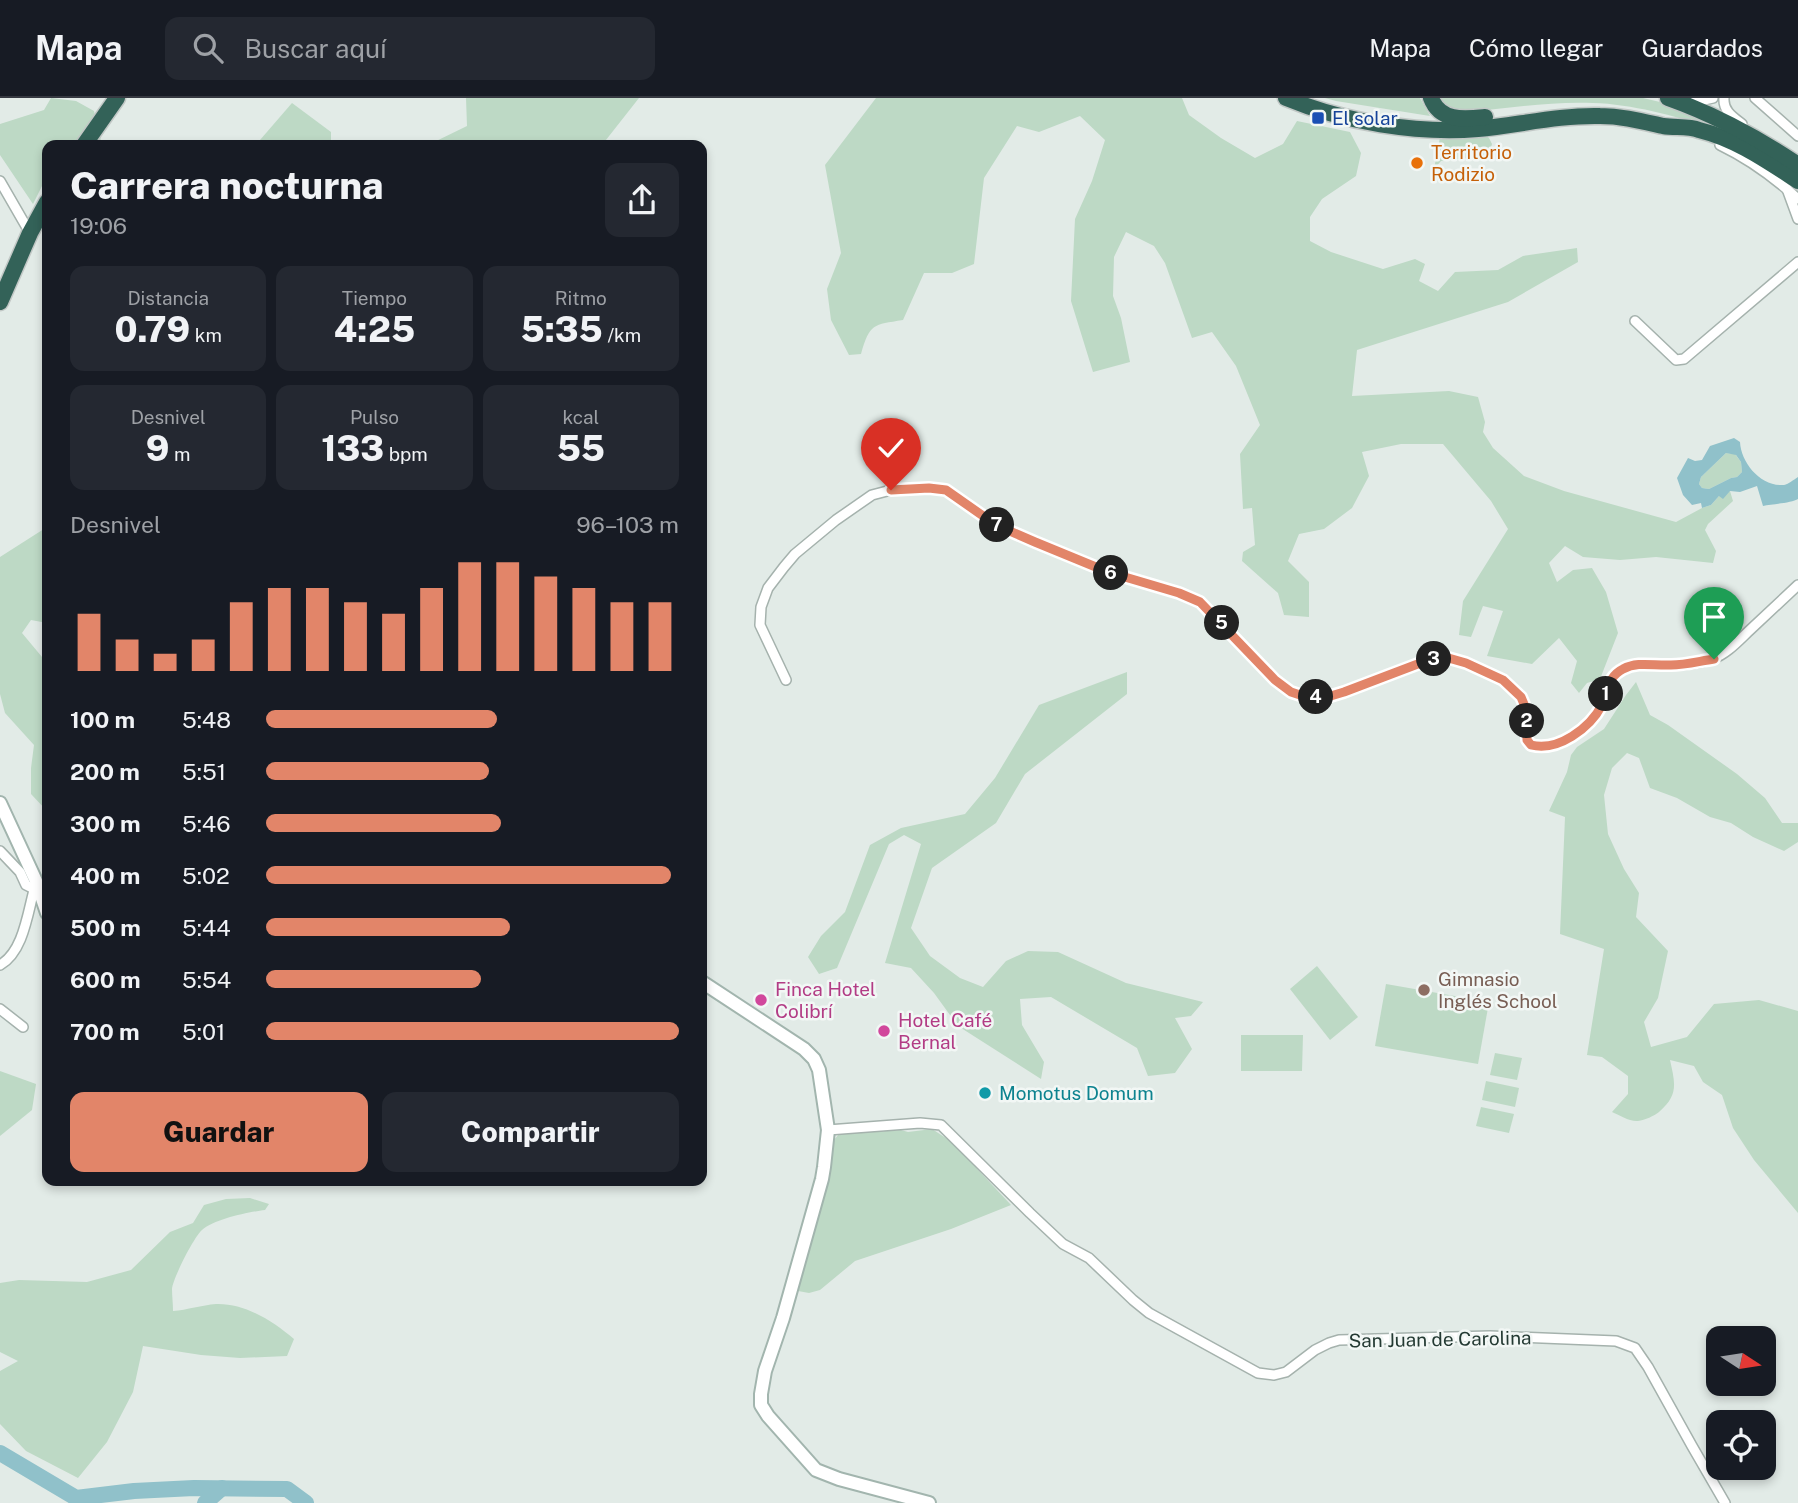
<!DOCTYPE html>
<html lang="es">
<meta charset="utf-8">
<style>
body{margin:0;font-family:"Public Sans",sans-serif;background:#242831;color:#f1f3f6;height:100vh;display:flex;flex-direction:column;font-size:26px;white-space:nowrap}
*{box-sizing:border-box;margin:0}
p{font-size:23px;color:#9ea1a6}
.icon{flex:none;width:38px;height:38px;fill:none;stroke:currentColor;stroke-width:2;stroke-linecap:round;stroke-linejoin:round}
.map{position:relative;flex:1;overflow:hidden}
.side{position:absolute;left:42px;top:42px;width:665px;height:1046px;display:flex;flex-direction:column;background:#171b24;border-radius:14px;box-shadow:0 4px 10px #0003}
.side>*{flex:none}
.needle{width:46px;rotate:102deg}
.tools{position:absolute;left:1706px;top:1228px;display:grid;gap:14px}
.tools a{display:grid;place-items:center;width:70px;height:70px;border-radius:14px;background:#171b24;box-shadow:0 4px 10px #0003;font-size:35px}
.pin{position:absolute;display:grid;place-items:center;width:60px;height:60px;color:#fff;margin:-72px -30px;border-radius:50% 50% 50% 0;rotate:-45deg;box-shadow:0 0 7px #0007}
.pin .icon{rotate:45deg}
.km{position:absolute;width:35px;height:35px;margin:-18px;border-radius:50%;background:#222;color:#fff;font-size:19px;line-height:35px;text-align:center}
.round{display:grid;place-items:center;flex:none;width:74px;height:74px;border-radius:14px;background:#242831}
.overview{display:flex;align-items:center;justify-content:space-between;height:119px;padding:0 28px}
h1{font-size:38px;font-weight:800;line-height:52px}
.metrics{display:grid;grid-template-columns:repeat(3,1fr);gap:10px;height:119px;padding:7px 28px}
.metrics div{display:grid;align-content:center;border-radius:14px;background:#242831;text-align:center}
.metrics b{font-size:35px;font-weight:800}
.metrics small{font-size:19px;font-weight:400}
.metrics p{font-size:19px}
.chart{height:196px;padding:14px 28px}
.chart p{display:flex;justify-content:space-between}
.chart svg{width:100%;height:126px;margin-top:7px;stroke:#e28569;stroke-width:6}
.primary-button{display:flex;gap:14px;margin-top:auto;padding:14px 28px}
.primary-button a{flex:1;height:80px;border-radius:14px;background:#e28569;color:#111;font-size:28px;font-weight:800;line-height:80px;text-align:center}
.primary-button a+a{background:#242831;color:#f1f3f6}
ul{padding:0 28px;list-style:none;font-size:23px}
li{display:grid;grid-template-columns:112px 84px 1fr;align-items:center;height:52px}
li i{height:18px;border-radius:9px;background:#e28569}
header{display:flex;align-items:center;gap:42px;box-sizing:border-box;height:98px;padding:0 35px;background:#171b24;border-bottom:2px solid #363941}
header strong{font-size:33px}
nav{display:flex;gap:38px;margin-inline-start:auto;font-size:24px}
.search{width:490px;height:63px;background:#242831;display:flex;align-items:center;gap:18px;box-sizing:border-box;padding:0 24px;border-radius:14px;color:#9ea1a6;font-size:26px}
.map>svg:first-child{display:block}
</style>
<header>
<strong>Mapa</strong>
<div class="search"><svg class="icon" aria-label="search" viewBox="0 0 24 24"><circle cx="10" cy="10" r="6"/><path d="M15 15l6 6"/></svg>Buscar aquí</div>
<nav><a>Mapa</a><a>Cómo llegar</a><a>Guardados</a></nav>
</header>
<div class="map">
<svg width="1798" height="1405" viewBox="0 0 1798 1405">
<rect width="100%" height="100%" fill="#e2ebe7"/>
<g fill="#bdd9c5">
<polygon points="51,0 76,3 94,13 102,47 47,47 47,78 33,106 0,57 0,26 44,12"/>
<polygon points="466,0 639,0 602,47 428,47 467,28"/>
<path d="M876,0h306l7,17 32,23 34,20 28,-14 14,-23 53,11 11,21 -5,23 -34,23 -12,18v24l21,11 52,17 32,-10 10,5 -6,17 19,10 17,-19 43,-2 25,-14 54,-8 1,14 -70,40 -151,48 -5,46 97,-5 29,6 7,25 -2,10 10,16 31,28 40,15 112,31 26,-14 9,-3 8,-9 11,-5 3,10 -25,23 -3,6 11,21 -3,12 -57,-6 -36,3 -37,-3 -18,-11 -16,17 8,19 16,-12 19,-2 14,24 12,41 -18,46 -13,4 -8,10 -8,-10 6,-22 -18,-23 -27,26 -45,-8 16,-45 -20,-5 -12,31 -12,-2 4,-34 45,-72 -17,-28 -48,-57h-42l-39,8 7,24 -17,32 -28,21 -25,5 -11,27 21,21v35l-25,-2 -6,-22 -36,-32 1,-9 12,-7 -3,-37 -9,1 -3,-55 20,-29 -24,-59 -24,-34 -20,6 -27,-75 -11,-17 -28,-14 -12,25 -1,39 8,22 9,44 -37,10 -22,-71 4,-82 17,-38 13,-41 -25,-24 -41,16 -22,-6 -33,52 -10,86 -22,9h-28l-21,47c-30,5 -33,3 -42,34l-12,1 -18,-35 -4,-31 14,-36 -16,-88z"/>
<polygon points="1325,0 1420,0 1430,18 1336,3"/>
<path d="M1435,0h208l34,8 37,15 -4,6c-36,-11 -78,-23 -117,-24 -47,-2 -94,7 -141,10z"/>
<polygon points="292,5 331,34 331,47 260,47 260,42"/>
<polygon points="1478,33 1489,40 1492,46 1490,53 1486,58 1441,63 1434,71 1441,34"/>
<polygon points="1726,355 1735,356 1741,364 1742,374 1737,379 1731,380 1709,391 1702,390 1699,386 1701,379"/>
<polygon points="47,429 47,525 31,522 22,535 42,559 47,582 47,713 31,696 31,670 34,647 5,615 0,596 0,459"/>
<polygon points="1127,574 1127,596 1025,676 996,725 932,770 911,830 930,858 960,880 983,889 1006,863 1028,853 1058,854 1126,885 1203,904 1191,918 1175,920 1192,951 1175,975 1148,978 1137,950 1051,899 1020,901 1022,927 1044,964 1041,981 958,928 934,895 911,870 885,865 921,746 904,737 889,746 837,870 819,876 808,859 821,838 845,814 870,747 901,730 965,716 995,680 1039,607"/>
<path d="M1636,584l14,33 18,10 69,49 28,24 17,25h16v19l-14,9 -31,-14 -22,-14 -21,-6 -33,-19 -27,-10 -11,-30 -12,-5 -15,15 -8,27 4,39 16,35 15,24 -3,24 32,34 -10,47 -14,24 7,25 36,-10 27,-33 45,-4 39,11v202l-44,-53 -21,-32 -11,-33 -19,-13 -9,-16 -24,-6c5,23 9,35 -11,52 -5,4 -14,8 -21,9 -8,1 -19,-6 -26,-9l16,-18v-18l-26,-19 -15,-2 17,-106 -44,-15 5,-117 -16,-6 18,-39 4,-17 6,-8 27,-18 22,-34z"/>
<polygon points="1317,868 1358,919 1330,942 1290,891"/>
<polygon points="1386,886 1489,904 1478,966 1375,948"/>
<polygon points="1241,937 1303,937 1302,973 1241,973"/>
<polygon points="1495,955 1522,960 1517,982 1490,977"/>
<polygon points="0,973 36,986 32,1012 0,1038"/>
<polygon points="1486,983 1519,990 1515,1009 1482,1002"/>
<polygon points="1481,1009 1514,1016 1509,1035 1476,1028"/>
<polygon points="932,1031 952,1044 1011,1107 951,1131 855,1163 820,1192 809,1195 798,1193 828,1082 834,1042 839,1036 901,1032 908,1034"/>
<path d="M250,1100l19,6 -4,6c-17,2 -50,9 -63,20 -8,7 -29,48 -30,59 0,7 1,14 1,22 14,-1 29,-6 43,-7 29,-1 57,17 78,35l-7,17 -47,2 -39,-3 -58,-9 -10,46 -26,50 -29,36 -52,-27 -26,-27v-53l18,-10 -18,-9v-69l19,-3 68,2 44,-12 39,-38 23,-9 11,-18 22,-6z"/>
</g>
<path fill="#90c1ca" fill-rule="evenodd" d="M1734,340l6,4c1,21 21,45 44,43 5,-1 9,-5 14,-8v22c-6,4 -26,5 -35,7l-6,-20 -17,6 -10,-1 -7,8 -4,-3 -8,9 -9,3 -1,-5 -9,2 -9,-10 -6,-17 11,-20 7,3 7,-1 8,-14zM1726,355l10,2 5,7 1,10 -5,5 -6,1 -22,11 -7,-1 -3,-4 2,-7z"/>
<g fill="none" stroke-linecap="round" stroke-linejoin="round">
<g stroke="#90c1ca" stroke-width="16">
<polyline points="0,1355 76,1400 134,1393 194,1390 287,1391 306,1405"/>
<polyline points="205,1405 222,1390"/>
</g>
<g stroke="#a5b2ad" stroke-width="12">
<g id="street">
<polyline points="1687,0 1704,2 1713,0"/>
<path d="M1724,0c-1,13 9,19 18,26"/>
<polyline points="1755,0 1798,38"/>
<path d="M1720,47c29,14 54,32 78,54"/>
<polyline points="0,83 30,135"/>
<polyline points="1787,91 1798,121"/>
<polyline points="1635,223 1676,262 1684,261 1798,164"/>
<path d="M786,582l-26,-55 1,-18 7,-19 16,-21 11,-13 41,-34 36,-25 19,-5 38,-2 17,2 50,35 39,17 73,30 71,21 21,9 75,78 16,12 15,5 18,1 20,-6 79,-30 22,-5 21,6 37,17 18,17 5,12 1,31 4,5c27,7 58,-17 71,-39 7,-14 4,-28 20,-37 14,-8 32,-4 48,-4 12,0 30,-2 42,-6 15,-5 27,-19 39,-30 15,-14 31,-29 47,-44"/>
<polyline points="0,753 20,774 26,787 34,791"/>
<path d="M0,867c25,-14 28,-57 36,-82"/>
<polyline points="0,911 23,929"/>
<polyline points="828,1032 920,1025 941,1027 1030,1115 1063,1146 1089,1160 1133,1202 1149,1215 1258,1275 1274,1277 1286,1274 1315,1252 1329,1245 1339,1242 1490,1238 1616,1243 1635,1250 1648,1269 1692,1348 1725,1405"/>
</g>
</g>
<g stroke="#a2b5ae" stroke-width="16">
<g id="secondary">
<polyline points="0,705 36,783 47,815"/>
<polyline points="702,884 804,951 814,961 819,972 828,1032 824,1069 822,1081 783,1220 765,1273 761,1296 761,1307 768,1318 816,1372 839,1381 929,1405"/>
</g>
</g>
<g stroke="#c2c8c6" stroke-width="19">
<g id="highway">
<path d="M1286,0c57,24 131,36 192,31 41,-4 81,-14 122,-13 22,0 41,5 63,10 12,2 25,0 36,4 37,9 68,31 99,51"/>
<path d="M1431,0c9,24 33,21 54,19"/>
<path d="M1668,0c45,16 90,40 130,67"/>
<polyline points="84,47 117,0"/>
<polyline points="0,204 30,135 47,104"/>
</g>
</g>
<use href="#street" stroke="#fff" stroke-width="9"/>
<use href="#secondary" stroke="#fff" stroke-width="12"/>
<use href="#highway" stroke="#336258" stroke-width="16"/>
</g>
<g fill="none" stroke-linecap="round" stroke-linejoin="round">
<g stroke="#fff" stroke-width="14">
<path id="route" d="M891,392l38,-2 17,2 50,35 39,17 73,30 71,21 21,9 75,78 16,12 15,5 18,1 20,-6 79,-30 22,-5 21,6 37,17 18,17 5,12 1,31 4,5c27,7 59,-17 71,-40 7,-14 5,-28 21,-36 15,-8 31,-3 48,-4 14,0 29,-4 43,-6"/>
</g>
<use href="#route" stroke="#e28569" stroke-width="9"/>
</g>
<rect fill="#1a4fb4" stroke="#f2f7f5" stroke-width="2.5" x="1311" y="13" width="14" height="14" rx="3.5"/>
<circle fill="#e8710a" stroke="#f2f7f5" stroke-width="2.5" cx="1417" cy="65" r="7"/>
<circle fill="#8d6e63" stroke="#f2f7f5" stroke-width="2.5" cx="1424" cy="892" r="7"/>
<g fill="#d1479c" stroke="#f2f7f5" stroke-width="2.5">
<circle cx="761" cy="902" r="7"/>
<circle cx="884" cy="933" r="7"/>
</g>
<circle fill="#0f9aa8" stroke="#f2f7f5" stroke-width="2.5" cx="985" cy="995" r="7"/>
<g text-anchor="middle" stroke-width="5" stroke-linejoin="round" paint-order="stroke">
<g font-size="19" fill="#164399" stroke="#f2f7f5" text-anchor="start">
<text x="1332" y="27">El solar</text>
</g>
<g font-size="19" fill="#c56008" stroke="#f2f7f5" text-anchor="start">
<text x="1431" y="61">Territorio<tspan x="1431" dy="22">Rodizio</tspan></text>
</g>
<g font-size="19" fill="#785e54" stroke="#f2f7f5" text-anchor="start">
<text x="1438" y="888">Gimnasio<tspan x="1438" dy="22">Inglés School</tspan></text>
</g>
<g font-size="19" fill="#b23c85" stroke="#f2f7f5" text-anchor="start">
<text x="775" y="898">Finca Hotel<tspan x="775" dy="22">Colibrí</tspan></text>
<text x="898" y="929">Hotel Café<tspan x="898" dy="22">Bernal</tspan></text>
</g>
<g font-size="19" fill="#0d838f" stroke="#f2f7f5" text-anchor="start">
<text x="999" y="1002">Momotus Domum</text>
</g>
<g font-size="19" fill="#243a33" stroke="#f2f7f5">
<text transform="translate(1440 1241) rotate(-1)" y="7">San Juan de Carolina</text>
</g>
</g>
</svg>
<div class="tools">
<a><svg class="needle" viewBox="-14 -14 28 28"><path d="M0-13l5 13h-10z" fill="#e53935"/><path d="M0 13l5-13h-10z" fill="#9ea1a6"/></svg></a>
<a><svg class="icon" aria-label="locate" viewBox="0 0 24 24"><circle cx="12" cy="12" r="6"/><path d="M12 2v4M12 18v4M2 12h4M18 12h4"/></svg></a>
</div>
<div class="pin" style="left:1714px;top:561px;background:#1e9e55"><svg class="icon" aria-label="arrive" viewBox="0 0 24 24"><path d="M6 21V4h12l-3 4 3 4H6"/></svg></div>
<div class="pin" style="left:891px;top:392px;background:#d93025"><svg class="icon" aria-label="check" viewBox="0 0 24 24"><path d="M5 12l5 5 9-10"/></svg></div>
<b class="km" style="left:1606px;top:596px">1</b>
<b class="km" style="left:1527px;top:623px">2</b>
<b class="km" style="left:1434px;top:561px">3</b>
<b class="km" style="left:1316px;top:599px">4</b>
<b class="km" style="left:1222px;top:525px">5</b>
<b class="km" style="left:1111px;top:475px">6</b>
<b class="km" style="left:997px;top:427px">7</b>
<section class="side">
<div class="overview"><div><h1>Carrera nocturna</h1><p>19:06</p></div><a class="round"><svg class="icon" aria-label="share" viewBox="0 0 24 24"><path d="M12 15V3M7 8l5-5 5 5M5 13v7h14v-7"/></svg></a></div>
<div class="metrics">
<div><p>Distancia</p><b>0.79<small> km</small></b></div>
<div><p>Tiempo</p><b>4:25</b></div>
<div><p>Ritmo</p><b>5:35<small> /km</small></b></div>
</div>
<div class="metrics">
<div><p>Desnivel</p><b>9<small> m</small></b></div>
<div><p>Pulso</p><b>133<small> bpm</small></b></div>
<div><p>kcal</p><b>55</b></div>
</div>
<div class="chart"><p><span>Desnivel</span>96–103 m</p>
<svg viewBox="0 0 160 44" preserveAspectRatio="none"><path d="M5 44V24M15 44V33M25 44V38M35 44V33M45 44V20M55 44V15M65 44V15M75 44V20M85 44V24M95 44V15M105 44V6M115 44V6M125 44V11M135 44V15M145 44V20M155 44V20"/></svg>
</div>
<ul>
<li><b>100 m</b>5:48<i style="width:56%"></i></li>
<li><b>200 m</b>5:51<i style="width:54%"></i></li>
<li><b>300 m</b>5:46<i style="width:57%"></i></li>
<li><b>400 m</b>5:02<i style="width:98%"></i></li>
<li><b>500 m</b>5:44<i style="width:59%"></i></li>
<li><b>600 m</b>5:54<i style="width:52%"></i></li>
<li><b>700 m</b>5:01<i style="width:100%"></i></li>
</ul>
<div class="primary-button"><a>Guardar</a><a>Compartir</a></div>
</section>
</div>
